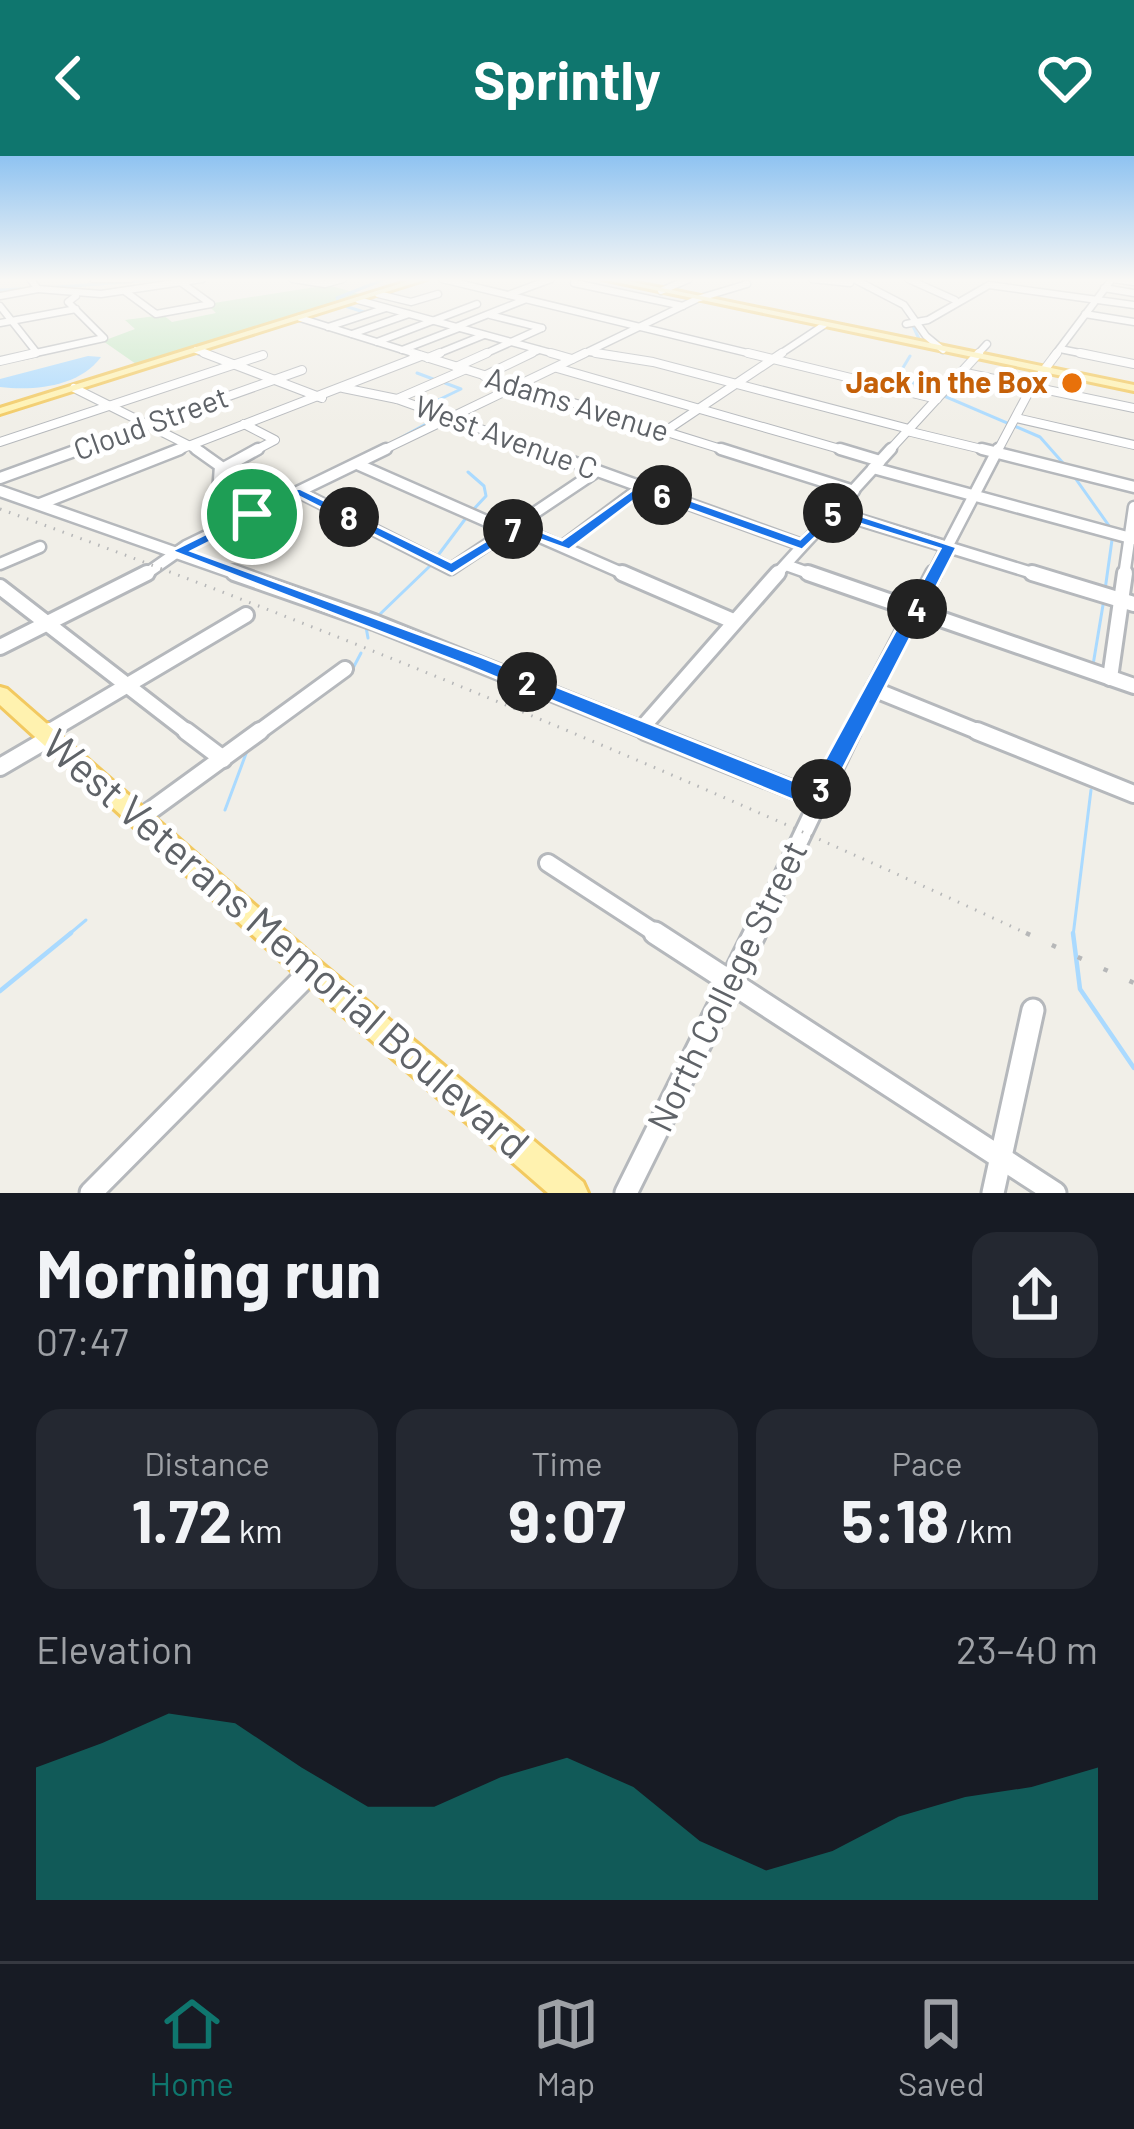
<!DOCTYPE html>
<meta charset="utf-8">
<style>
body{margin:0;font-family:Barlow,sans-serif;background:#242831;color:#f1f3f6;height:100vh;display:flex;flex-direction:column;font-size:45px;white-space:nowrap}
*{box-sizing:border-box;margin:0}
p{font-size:39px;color:#9ea1a6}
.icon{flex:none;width:66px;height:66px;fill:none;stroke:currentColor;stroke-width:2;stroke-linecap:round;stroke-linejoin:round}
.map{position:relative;height:1037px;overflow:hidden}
.details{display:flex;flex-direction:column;background:#171b24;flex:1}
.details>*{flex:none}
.pin{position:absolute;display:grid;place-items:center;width:102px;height:102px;color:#fff;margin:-51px;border:6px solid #fff;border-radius:50%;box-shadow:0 3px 12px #0007}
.km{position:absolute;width:60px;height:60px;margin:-30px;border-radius:50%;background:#222;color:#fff;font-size:33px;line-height:60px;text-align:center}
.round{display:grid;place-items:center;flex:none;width:126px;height:126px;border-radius:24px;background:#242831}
.head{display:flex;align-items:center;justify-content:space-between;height:204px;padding:0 36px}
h1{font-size:66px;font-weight:700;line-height:90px}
.stats{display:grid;grid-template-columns:repeat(3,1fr);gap:18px;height:204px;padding:12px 36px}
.stats div{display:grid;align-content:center;border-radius:24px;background:#242831;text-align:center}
.stats b{font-size:60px;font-weight:700}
.stats small{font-size:33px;font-weight:400}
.stats p{font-size:33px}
.chart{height:336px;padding:24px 36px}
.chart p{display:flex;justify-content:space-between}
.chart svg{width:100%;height:216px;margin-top:12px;fill:#0f766e;opacity:.7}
header{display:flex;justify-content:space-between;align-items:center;height:156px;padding:0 36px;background:#0f766e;color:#fff;font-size:54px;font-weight:700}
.tab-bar{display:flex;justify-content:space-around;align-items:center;height:168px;border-top:3px solid #363941;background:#171b24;font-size:33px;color:#9ea1a6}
.tab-bar a{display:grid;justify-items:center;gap:6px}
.tab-bar .active{color:#0f766e}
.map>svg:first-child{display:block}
</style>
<header><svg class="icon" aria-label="back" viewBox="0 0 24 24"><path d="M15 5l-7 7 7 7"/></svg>Sprintly<svg class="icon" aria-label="heart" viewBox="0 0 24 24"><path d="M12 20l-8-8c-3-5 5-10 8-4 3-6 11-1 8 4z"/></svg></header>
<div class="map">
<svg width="1134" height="1037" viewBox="0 0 1134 1037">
<rect width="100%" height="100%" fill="#f1efe8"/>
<polygon fill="#c5e8c5" points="328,129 363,139 136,208 103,185 135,173 125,164 163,159 172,166 216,157 209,150 214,147"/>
<path fill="#aadaff" d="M88,200l13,1c-22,30 -67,34 -101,30v-8z"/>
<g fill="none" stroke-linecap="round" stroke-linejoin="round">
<g stroke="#aadaff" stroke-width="3">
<polyline points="849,123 868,134"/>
<polyline points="57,131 168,123"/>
<polyline points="0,134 20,133"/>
<polyline points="340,147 337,142 385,123"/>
<polyline points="345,150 364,156"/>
<polyline points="913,170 920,185"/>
<polyline points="910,200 901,215 909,225 1040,281 1063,307"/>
<polyline points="417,217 433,223"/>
<polyline points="426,250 461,233 445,227"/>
<polyline points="395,285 428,267 427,258"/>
<polyline points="468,316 484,330 486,340 472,355"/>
<polyline points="1073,319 1112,374"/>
<polyline points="439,398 466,362"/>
<polyline points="1105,434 1112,384"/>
<polyline points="378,460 431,409"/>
<polyline points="366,471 368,482"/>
<polyline points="1093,509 1104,443"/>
<polyline points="351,516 361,497"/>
<polyline points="225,654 247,595"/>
<polyline points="67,780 86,764"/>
<polyline points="1073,780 1091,634"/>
</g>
<g stroke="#aadaff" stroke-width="4.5">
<polyline points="1073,777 1080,833 1134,912"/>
<polyline points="0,835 71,777"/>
</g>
<g stroke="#b5b8bc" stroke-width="9">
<g id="minor-far5">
<polyline points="30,123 38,133 101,138 202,123"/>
<polyline points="93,123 130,123"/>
<polyline points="293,123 325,128 343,123"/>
<polyline points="442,123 760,200"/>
<polyline points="812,123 850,127"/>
<polyline points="854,123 904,149 926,180 943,194"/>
<polyline points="908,123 955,144"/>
<polyline points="1113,123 1134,126"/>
<polyline points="574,127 683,150"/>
<polyline points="1104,132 1134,137"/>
<polyline points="661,135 689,123"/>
<polyline points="126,136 156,158 211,148 182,127"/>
<polyline points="378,138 411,146 438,138"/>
<polyline points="508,139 551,123"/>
<polyline points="0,140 38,133"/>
<polyline points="358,144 562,200"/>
<polyline points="0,150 37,197"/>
<polyline points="1085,158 1134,166"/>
<polyline points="490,159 542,172"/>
<polyline points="300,162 422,200"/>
<polyline points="0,167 76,153"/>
<polyline points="906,168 928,164 989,129 1134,149"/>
<polyline points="328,171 386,152"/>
<polyline points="456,171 524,144"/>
<polyline points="352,178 409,158"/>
<polyline points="377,186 477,148"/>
<polyline points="1060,193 1095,200"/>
<polyline points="196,194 212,200"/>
<polyline points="402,194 459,172"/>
<polyline points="589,196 616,200"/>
<polyline points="22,200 104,182 68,146 76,140"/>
<polyline points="432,200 484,179"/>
<polyline points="480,200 542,172"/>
<polyline points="526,200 539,194"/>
<polyline points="579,200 697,143 747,128"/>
<polyline points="777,200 824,169"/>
<polyline points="976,200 987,188"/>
<polyline points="1054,200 1112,123"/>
</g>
</g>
<g stroke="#b5b8bc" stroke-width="10">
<g id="minor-far4">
<polyline points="204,197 322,242"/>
<polyline points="413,197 731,296"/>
<polyline points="551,197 572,203"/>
<polyline points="596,197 653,206 909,273"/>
<polyline points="748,197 937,243"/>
<polyline points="1080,197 1134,208"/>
<polyline points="428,202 440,197"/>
<polyline points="0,205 35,197"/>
<polyline points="456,211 487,197"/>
<polyline points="557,212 850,296"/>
<polyline points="961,216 1134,252"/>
<polyline points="484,220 532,197"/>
<polyline points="74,232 202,296"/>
<polyline points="343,232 397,243 545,296"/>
<polyline points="397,243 464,214"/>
<polyline points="1016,262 1134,289"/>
<polyline points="244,268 275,284 252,296"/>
<polyline points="907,275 994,296"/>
<polyline points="664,276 782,197"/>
<polyline points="0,286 263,199"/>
<polyline points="71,296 302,214"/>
<polyline points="173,296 421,200"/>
<polyline points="379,296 585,197"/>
<polyline points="888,296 979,197"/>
<polyline points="997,296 1032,230 1057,197"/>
</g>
</g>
<g stroke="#b5b8bc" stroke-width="15">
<g id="minor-far3">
<polyline points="196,293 220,310 218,337 252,358"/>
<polyline points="537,293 802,389"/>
<polyline points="721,293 854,335"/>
<polyline points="840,293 880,305"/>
<polyline points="982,293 1134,331"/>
<polyline points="357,308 509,375"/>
<polyline points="873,312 1134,383"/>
<polyline points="220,314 258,293"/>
<polyline points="0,322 80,293"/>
<polyline points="0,335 242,420"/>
<polyline points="299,336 451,413 597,315"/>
<polyline points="40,348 180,293"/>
<polyline points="834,356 1042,420"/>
<polyline points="517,371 629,420"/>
<polyline points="563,390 642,331"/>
<polyline points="0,408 40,391"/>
<polyline points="786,409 817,420"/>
<polyline points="143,420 186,390 386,293"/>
<polyline points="775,420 891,293"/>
<polyline points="932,420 998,293"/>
<polyline points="1124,420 1134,351"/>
</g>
</g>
<g stroke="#b5b8bc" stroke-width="20">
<g id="minor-far2">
<polyline points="234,417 374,466 653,578"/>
<polyline points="622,417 733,465"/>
<polyline points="808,417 1134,530"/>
<polyline points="1032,417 1134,448"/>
<polyline points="0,431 190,578"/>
<polyline points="0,491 147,417"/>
<polyline points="1110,522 1125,417"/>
<polyline points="873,533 984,578"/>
<polyline points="642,572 778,417"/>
<polyline points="45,578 246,459"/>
<polyline points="256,578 345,513"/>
<polyline points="850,578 934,417"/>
</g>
</g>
<g stroke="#b5b8bc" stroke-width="22">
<g id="minor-far1">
<polyline points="186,575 223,603"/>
<polyline points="645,575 816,643"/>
<polyline points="977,575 1134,638"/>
<polyline points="44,578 50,575"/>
<polyline points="0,611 48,583"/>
<polyline points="139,663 260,575"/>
<polyline points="548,707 660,780"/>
<polyline points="754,780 852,575"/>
</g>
</g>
<g stroke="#b5b8bc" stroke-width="27">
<g id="minor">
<polyline points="655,777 1055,1037"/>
<polyline points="91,1037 311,815"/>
<polyline points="626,1037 755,777"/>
<polyline points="993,1037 1033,854"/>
</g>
</g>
<g stroke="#f2c960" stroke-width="6">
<g id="major">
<polygon points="415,123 427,123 0,258 0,252"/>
<polygon points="602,123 618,123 1134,229 1134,235"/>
<polygon points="0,531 7,533 320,806 583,1026 588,1037 548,1037 302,824 0,549"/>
</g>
</g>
<use href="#minor-far5" stroke="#fff" stroke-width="6"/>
<use href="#minor-far4" stroke="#fff" stroke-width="8"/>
<use href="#minor-far3" stroke="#fff" stroke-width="10"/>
<use href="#minor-far2" stroke="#fff" stroke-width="14"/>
<use href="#minor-far1" stroke="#fff" stroke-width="16"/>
<use href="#minor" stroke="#fff" stroke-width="21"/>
<use href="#major" fill="#fff2af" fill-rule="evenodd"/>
<path stroke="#b6b7b8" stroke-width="3" stroke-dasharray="1.5 8" stroke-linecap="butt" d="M0,353c351,127 694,270 1032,427"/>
<polyline stroke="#b6b7b8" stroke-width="4.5" stroke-dasharray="4.5 24" stroke-linecap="butt" points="1026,777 1134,827"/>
</g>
<linearGradient id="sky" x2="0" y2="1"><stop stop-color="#8fc3f1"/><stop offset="0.46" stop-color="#f9f8f5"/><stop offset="1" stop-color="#f9f8f5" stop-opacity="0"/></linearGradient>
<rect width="1134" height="269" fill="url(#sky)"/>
<path fill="#1a73e8" stroke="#fff" stroke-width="3" fill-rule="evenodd" d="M642,327l158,56 34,-32 123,40 -133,259h-17l-339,-140 -297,-115 128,-63 152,74 66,-40 45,18zM644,337l158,57 35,-33 103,32 -130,238 -328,-130 -290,-106 107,-54 153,77 66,-42 51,18z"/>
<circle fill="#e8710a" stroke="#fff" stroke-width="4.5" cx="1072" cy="227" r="12"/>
<g text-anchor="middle" stroke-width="10" stroke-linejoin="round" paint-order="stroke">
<g font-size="30" font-weight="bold" fill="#c56008" stroke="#fff" text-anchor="end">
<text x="1048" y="237">Jack in the Box</text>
</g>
<g font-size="30" fill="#5f6368" stroke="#fff">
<text transform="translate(577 249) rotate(17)" y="10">Adams Avenue</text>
<text transform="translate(151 268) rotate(-20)" y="10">Cloud Street</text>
<text transform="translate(506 282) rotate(20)" y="10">West Avenue C</text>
</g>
<g font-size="36" fill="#5f6368" stroke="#fff">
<text transform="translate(727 830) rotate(-64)" y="13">North College Street</text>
</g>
<g font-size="42" fill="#5f6368" stroke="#fff">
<text transform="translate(286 788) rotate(41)" y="15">West Veterans Memorial Boulevard</text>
</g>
</g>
</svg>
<div class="pin" style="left:252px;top:358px;background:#1e9e55"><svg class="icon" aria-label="arrive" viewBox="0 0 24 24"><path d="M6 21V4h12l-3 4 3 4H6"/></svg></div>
<b class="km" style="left:527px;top:526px">2</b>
<b class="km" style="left:821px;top:633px">3</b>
<b class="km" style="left:917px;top:453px">4</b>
<b class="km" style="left:833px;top:357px">5</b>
<b class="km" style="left:662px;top:339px">6</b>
<b class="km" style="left:513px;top:373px">7</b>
<b class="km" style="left:349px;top:361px">8</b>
</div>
<section class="details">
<div class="head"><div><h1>Morning run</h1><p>07:47</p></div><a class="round"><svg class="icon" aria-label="share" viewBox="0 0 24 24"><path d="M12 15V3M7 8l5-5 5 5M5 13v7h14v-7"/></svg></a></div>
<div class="stats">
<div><p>Distance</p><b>1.72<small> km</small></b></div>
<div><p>Time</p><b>9:07</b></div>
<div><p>Pace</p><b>5:18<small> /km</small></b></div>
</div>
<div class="chart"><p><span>Elevation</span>23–40 m</p>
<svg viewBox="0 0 160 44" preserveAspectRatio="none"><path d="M0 44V17L10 12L20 6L30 8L40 17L50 25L60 25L70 19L80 15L90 21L100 32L110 38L120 34L130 27L140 23L150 21L160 17V44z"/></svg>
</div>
</section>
<nav class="tab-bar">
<a class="active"><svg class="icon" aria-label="home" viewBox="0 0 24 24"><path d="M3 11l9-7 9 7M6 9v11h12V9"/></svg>Home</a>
<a><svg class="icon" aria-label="map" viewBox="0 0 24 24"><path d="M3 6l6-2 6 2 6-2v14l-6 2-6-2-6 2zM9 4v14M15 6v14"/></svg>Map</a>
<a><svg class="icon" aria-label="saved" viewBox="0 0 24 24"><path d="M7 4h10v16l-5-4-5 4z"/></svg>Saved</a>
</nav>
